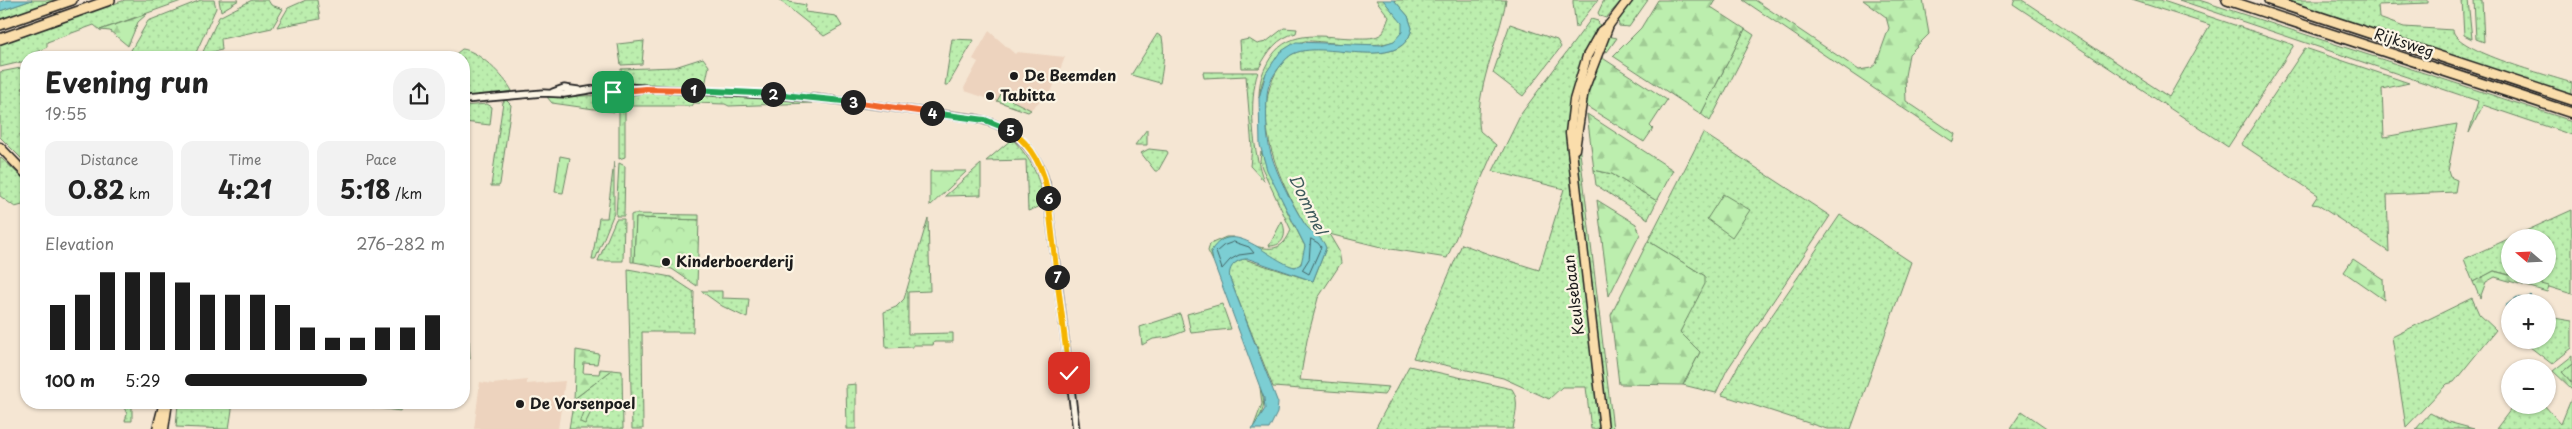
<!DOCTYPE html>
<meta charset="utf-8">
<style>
body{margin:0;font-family:"Playpen Sans",sans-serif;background:#f2f2f2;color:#222;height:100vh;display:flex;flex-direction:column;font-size:19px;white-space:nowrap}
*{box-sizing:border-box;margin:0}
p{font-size:16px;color:#767676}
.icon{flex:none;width:28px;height:28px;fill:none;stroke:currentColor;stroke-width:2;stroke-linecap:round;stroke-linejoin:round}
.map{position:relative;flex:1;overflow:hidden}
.sheet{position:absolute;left:20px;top:51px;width:450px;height:358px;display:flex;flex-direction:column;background:#fff;border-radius:20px;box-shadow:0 1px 4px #0004}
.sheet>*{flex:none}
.needle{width:32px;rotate:289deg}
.buttons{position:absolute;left:2501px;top:229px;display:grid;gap:10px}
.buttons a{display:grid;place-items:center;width:55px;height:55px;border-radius:50%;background:#fff;box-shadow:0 1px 4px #0004;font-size:25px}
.pin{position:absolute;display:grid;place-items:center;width:42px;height:42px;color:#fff;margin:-21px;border-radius:10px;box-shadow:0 2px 8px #0006}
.km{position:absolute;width:25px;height:25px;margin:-12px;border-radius:50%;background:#222;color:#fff;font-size:14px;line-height:25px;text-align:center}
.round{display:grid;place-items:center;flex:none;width:52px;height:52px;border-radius:20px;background:#f2f2f2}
.summary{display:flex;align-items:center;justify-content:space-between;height:85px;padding:0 25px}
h1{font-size:28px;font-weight:700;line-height:38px}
.stats{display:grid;grid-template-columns:repeat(3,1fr);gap:8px;height:85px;padding:5px 25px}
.stats div{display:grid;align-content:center;border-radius:12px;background:#f2f2f2;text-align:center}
.stats b{font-size:25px;font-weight:700}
.stats small{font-size:14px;font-weight:400}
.stats p{font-size:14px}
.chart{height:140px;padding:10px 25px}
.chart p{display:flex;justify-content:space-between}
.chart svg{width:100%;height:90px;margin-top:5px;stroke:#1c1c1c;stroke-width:6}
ul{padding:0 25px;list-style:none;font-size:16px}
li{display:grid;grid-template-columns:80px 60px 1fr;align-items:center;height:38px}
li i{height:12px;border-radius:6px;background:#1c1c1c}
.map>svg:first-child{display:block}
</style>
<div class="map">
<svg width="2572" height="429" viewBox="0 0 2572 429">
<defs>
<pattern id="grass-dots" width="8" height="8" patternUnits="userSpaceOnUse" patternTransform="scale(1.25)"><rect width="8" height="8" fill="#bceeae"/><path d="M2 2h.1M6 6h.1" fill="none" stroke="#a1cc95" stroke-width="1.8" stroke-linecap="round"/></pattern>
<pattern id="forest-firs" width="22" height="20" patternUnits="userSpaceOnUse" patternTransform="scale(1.25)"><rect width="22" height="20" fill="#bceeae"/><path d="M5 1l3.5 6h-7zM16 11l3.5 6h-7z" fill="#a1cc95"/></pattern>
<pattern id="park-crowns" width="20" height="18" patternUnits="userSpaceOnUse" patternTransform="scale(1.25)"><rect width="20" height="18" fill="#bceeae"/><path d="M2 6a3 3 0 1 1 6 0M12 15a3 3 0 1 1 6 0" fill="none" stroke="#a1cc95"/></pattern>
</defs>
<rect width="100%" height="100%" fill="#f5e6d3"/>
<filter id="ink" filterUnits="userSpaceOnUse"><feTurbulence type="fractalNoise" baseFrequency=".02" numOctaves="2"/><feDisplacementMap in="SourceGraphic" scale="10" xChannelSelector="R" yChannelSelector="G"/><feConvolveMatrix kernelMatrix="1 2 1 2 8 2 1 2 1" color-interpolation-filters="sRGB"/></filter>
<g filter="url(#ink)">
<g fill="#edd3be">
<polygon points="989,31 1015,54 1017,52 1065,57 1052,90 1028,112 965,91 964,88 978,62 973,59"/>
<polygon points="527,380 527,384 565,381 558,429 474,429 480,382 493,384"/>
</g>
<g fill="url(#grass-dots)" stroke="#6c8565">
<polygon points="32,0 62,0 0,21 0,11"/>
<polygon points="125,0 184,0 100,30 94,25 47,42 47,47 34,53 35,57 26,58 26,61 0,67 0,44"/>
<polygon points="201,0 214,0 216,8 194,57 127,57 148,21"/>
<polygon points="219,0 239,0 221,11"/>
<polygon points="252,0 268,0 271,5 283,9 272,28 221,39 222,50 202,54 219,17"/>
<polygon points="306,0 317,0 320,19 277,27 288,8"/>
<polygon points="779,0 789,0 789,2 806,5 805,12 836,16 842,26 824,36"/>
<path d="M1376,0h7c5,6 14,12 18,20 22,40 -84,19 -96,21 -6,1 -12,7 -16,11 -20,14 -26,20 -30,46 0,-16 3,-27 12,-41 20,-30 54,-19 86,-19 9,0 18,1 26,-5l6,-16z"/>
<path d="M1394,0h112c-6,38 -33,95 -26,131l16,14 -49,113 -62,-10 -56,-14 10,17 2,12 -23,35 -11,42 -7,40 89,7 -5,8 -111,-8 -43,-108c-3,-12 4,-17 14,-20l69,22 13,-33c-5,-11 -16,-15 -22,-25 -27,-45 -59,-118 -19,-163 27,-31 116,20 127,-32l-4,-12z"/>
<polygon points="1573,0 1598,0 1576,28 1573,3"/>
<polygon points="1604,0 1622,0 1606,18 1600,16 1598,13"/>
<polygon points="1634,0 1648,0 1629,27 1619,26 1618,20"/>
<polygon points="2015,0 2022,0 2169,97 2210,25 2132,0 2160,0 2294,45 2228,147 2013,4"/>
<polygon points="2179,0 2199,0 2572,121 2572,135 2483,105 2469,133 2478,101"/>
<path d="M2282,0h146v3l-50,2 1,13 25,9 49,3c2,21 98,46 119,53v12z"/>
<polygon points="2462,0 2468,0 2472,39 2464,35"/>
<polygon points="2474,0 2482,0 2484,42 2476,39"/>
<polygon points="1591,19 1598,21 1600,27 1590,45 1568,140 1599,429 1591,429 1586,387 1562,387 1549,399 1503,378 1413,358 1462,244 1494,256 1539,270 1564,189 1493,171 1521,114"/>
<polygon points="1510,24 1557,40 1561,47 1523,96 1493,73"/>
<path d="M1284,28l13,1 -1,4c-19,5 -28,18 -37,35h-17l-2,-27 9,-2 8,5 9,-2z"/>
<polygon points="1745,29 1754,35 1710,121 1701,114"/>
<path d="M1157,34l5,3c3,16 1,31 -2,46l-29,-8z"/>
<polygon points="952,39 974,40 948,85 945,85"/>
<polygon points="644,41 642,64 621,65 618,44"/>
<polygon points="2305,48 2409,83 2382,89 2384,137 2457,124 2448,171 2450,177 2457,180 2455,192 2387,195 2389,252 2318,205 2312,204 2318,195 2241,144"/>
<path d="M462,49c16,1 43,28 50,42l-48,8v-41h-13z"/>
<polygon points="703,58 709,66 705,86 622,86 621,69 675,67"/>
<polygon points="26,67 26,82 22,89 26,92 26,124 19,136 26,144 26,163 0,137 0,72"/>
<path d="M1203,72h55c-10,28 -5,82 6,109l-14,-15 2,-18 -6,-72 -42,2z"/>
<polygon points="637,93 714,93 812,103 729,106 725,104 694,103 692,106 632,106 632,96"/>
<polygon points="1001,94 1011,97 1011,100 1031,110 1028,112 997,101"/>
<polygon points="615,95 615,112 552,103 547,97"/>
<polygon points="619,95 625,103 625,157 619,159"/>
<polygon points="506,100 511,105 500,184 499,186 491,186 503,102"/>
<polygon points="487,104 492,107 490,125 464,122 464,106"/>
<polygon points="1147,129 1147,145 1135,145"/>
<polygon points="1703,133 1830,216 1727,370 1716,393 1683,385 1700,352 1680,332 1705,276 1648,241"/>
<path d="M1012,139c20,20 28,39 32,66l-16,6 -2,-51 -40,1z"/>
<polygon points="1579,144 1613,429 1607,429 1578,180 1576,150"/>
<polygon points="1149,149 1167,151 1168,153 1158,171 1155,171 1141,153"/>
<path d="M1261,152l27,61 17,33 -1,12 -6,9c-15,1 -31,-14 -43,-21 19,5 28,3 36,-16l-29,-62 -2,-7z"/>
<polygon points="0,157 26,181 26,204 15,207 0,196"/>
<polygon points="614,162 614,213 595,260 592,260 599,218 607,218"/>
<polygon points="619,163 625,166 624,216 616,216"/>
<polygon points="981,164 981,195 945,196"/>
<polygon points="1594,170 1612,174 1657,201 1648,219 1596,185"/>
<polygon points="2572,210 2572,294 2510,275 2548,275 2548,238 2510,238 2510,275 2494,271 2473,282 2464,259"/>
<polygon points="1840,215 1911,262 1851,429 1827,429 1722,395 1741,361"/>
<polygon points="928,218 930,291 908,292 908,334 953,333 953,342 934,342 933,345 913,345 913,347 886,348 884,312 896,307 904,299"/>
<polygon points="616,219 624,219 623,261 598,261"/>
<path d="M1282,221c5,12 3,25 -13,25z"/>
<polygon points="1226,237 1234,237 1220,242 1211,251 1213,261 1208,251 1210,244"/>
<polygon points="628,269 671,277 694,292 693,332 642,332 643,429 632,429"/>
<polygon points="701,291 722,291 722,298 749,299 747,318 722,306"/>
<polygon points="2472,298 2479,314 2496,330 2454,382 2447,384 2406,427 2392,337"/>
<polygon points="1222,304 1231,329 1191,333 1187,314"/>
<polygon points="1180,314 1185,331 1169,337 1153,339 1142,345 1140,327"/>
<polygon points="2548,317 2572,321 2572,348 2552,364 2521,340 2548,340"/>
<polygon points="464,341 469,341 470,359 464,358"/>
<polygon points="2572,364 2572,383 2562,372"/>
<path d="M1409,366l103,23c8,11 3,27 1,40h-138z"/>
<polygon points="612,370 622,371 623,429 569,429 574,399"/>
<polygon points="856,384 856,429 847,429 846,385"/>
<path d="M1260,387c7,18 3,26 -7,41l9,-24z"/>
<polygon points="2572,397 2572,429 2496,429 2514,405 2544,405 2561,424"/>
<polygon points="122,403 132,403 132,421 125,421 127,414"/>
<polygon points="178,403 213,406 215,403 233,403 229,429 176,427"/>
<polygon points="335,403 403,403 401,411"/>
<polygon points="2022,411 2048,429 2010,429"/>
<polygon points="2430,413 2448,422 2474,429 2416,429"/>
</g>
<g fill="url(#forest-firs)" stroke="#6c8565">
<polygon points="1658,0 1715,0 1711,7 1745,29 1701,114 1613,56 1641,28"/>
<polygon points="1743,0 1755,0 1859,70 1871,68 1876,64 1889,28 1886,17 1863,0 1923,0 1929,34 1909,54 1905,76 1906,101 1955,134 1953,142"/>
<polygon points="147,14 138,22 128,46 110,31 100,30"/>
<polygon points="1608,36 1617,38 1607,52 1601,48"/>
<polygon points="1598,55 1667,100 1650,126 1653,129 1644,142 1586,106 1585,93"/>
<polygon points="1587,114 1673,170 1657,201 1612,174 1594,170"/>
<polygon points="1723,194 1750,210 1732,237 1707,219"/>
<polygon points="1597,200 1636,224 1640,234 1609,296"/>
<polygon points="633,214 699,215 699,220 636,218 634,262 631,262 631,215"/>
<polygon points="1648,241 1705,276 1705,284 1680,332 1700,352 1683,385 1619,384 1611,315"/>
<polygon points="2353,259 2383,279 2384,300 2344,272"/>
<polygon points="2494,271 2549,286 2547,292 2495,277 2486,282 2480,298 2473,282"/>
<polygon points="576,350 599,354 597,364 584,363 583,373 599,374 600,369 612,370 574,399"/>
<polygon points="2572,356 2572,364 2562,372 2572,383 2572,389 2553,371"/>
</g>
<g fill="url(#park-crowns)" stroke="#6c8565">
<polygon points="560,156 570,158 563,193 555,192"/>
<polygon points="930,171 967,171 930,206"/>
<polygon points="636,218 699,220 697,286 672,269 634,262"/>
</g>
<polygon fill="#bceeae" stroke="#6c8565" points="587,402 592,403 592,410 585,424 580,422 580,420"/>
<g fill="#7cced3" stroke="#56878a">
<polygon points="6,0 32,0 0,11 0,2"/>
<path d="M1383,0h11l14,16 4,12c-10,48 -91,9 -121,27 -5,3 -9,9 -13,14 -6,8 -11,17 -11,28 -1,17 -1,40 4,57 6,21 21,50 33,69 6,10 19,13 22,25l-13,33 -64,-22c-12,-1 -22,8 -19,20l48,124 -1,10 -8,16h-17l13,-20 -1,-11 -51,-137 -2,-10c22,-36 59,11 84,16l6,-3 4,-18 -38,-76 -7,-25 -1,-47 7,-25 14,-21 16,-10 85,3 13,-4 8,-9v-9z"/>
<polygon points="2530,295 2534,299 2533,302 2510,302 2510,315 2505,306 2517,297 2525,299"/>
</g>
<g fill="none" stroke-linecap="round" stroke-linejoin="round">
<g stroke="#426365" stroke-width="1">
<polygon points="1311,239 1318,243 1321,247 1309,274 1302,270 1309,259"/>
<polygon points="1234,242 1249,247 1254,253 1239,255 1230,260 1222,269 1216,252 1223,246"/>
</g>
<g stroke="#1c1c1c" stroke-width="9">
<g id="minor">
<polyline points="597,90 602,92 638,90"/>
<polyline points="553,92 564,88 578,90"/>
<path d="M464,100l79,-7 21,1 37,-6 25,-1 191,11 157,20c37,7 62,29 72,65l30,246"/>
</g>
</g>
<g stroke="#1c1c1c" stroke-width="11">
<g id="major">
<polyline points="0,147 26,174"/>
<polyline points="1575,149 1584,90 1609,25"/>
<polyline points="157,429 164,402"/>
<polyline points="164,429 168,402"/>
<polyline points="1604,429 1570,133 1574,100 1587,56 1601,31 1609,25 1628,0"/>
</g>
</g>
<g stroke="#1c1c1c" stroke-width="12">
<g id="highway">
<polyline points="2227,0 2572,113"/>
<polyline points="2269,0 2572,100"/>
<polyline points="0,25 72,0"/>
<polyline points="0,39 110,0"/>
</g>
</g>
<use href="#minor" stroke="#fcf5e5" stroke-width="5.5"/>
<use href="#major" stroke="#faddab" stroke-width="8"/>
<use href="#highway" stroke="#faddab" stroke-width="9"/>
</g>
</g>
<g fill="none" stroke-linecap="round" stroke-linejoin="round" filter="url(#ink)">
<g stroke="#fff" stroke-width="10">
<polyline id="split-1" points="613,92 645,89 693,90"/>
</g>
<g stroke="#fff" stroke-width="10">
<polyline id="split-2" points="693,90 773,94"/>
</g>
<g stroke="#fff" stroke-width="10">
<polyline id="split-3" points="773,94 853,102"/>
</g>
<g stroke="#fff" stroke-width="10">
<polyline id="split-4" points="853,102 932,113"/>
</g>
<g stroke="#fff" stroke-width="10">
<polyline id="split-5" points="932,113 985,120 1010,130"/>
</g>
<g stroke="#fff" stroke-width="10">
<path id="split-6" d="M1010,130c24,17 35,40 38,68"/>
</g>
<g stroke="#fff" stroke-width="10">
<polyline id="split-7" points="1048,198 1057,277"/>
</g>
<g stroke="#fff" stroke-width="10">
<polyline id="split-8" points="1057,277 1069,373"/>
</g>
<use href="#split-1" stroke="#f0652b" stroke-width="6"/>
<use href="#split-2" stroke="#22a559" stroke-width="6"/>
<use href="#split-3" stroke="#22a559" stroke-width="6"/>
<use href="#split-4" stroke="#f0652b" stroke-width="6"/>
<use href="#split-5" stroke="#22a559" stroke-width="6"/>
<use href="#split-6" stroke="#f5b400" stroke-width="6"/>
<use href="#split-7" stroke="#f5b400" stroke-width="6"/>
<use href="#split-8" stroke="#f5b400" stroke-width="6"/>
</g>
<g fill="#1c1c1c" stroke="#fcf5e5" stroke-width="2">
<circle cx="1014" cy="76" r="5"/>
<circle cx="990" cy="96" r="5"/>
<circle cx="666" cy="262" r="5"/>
<circle cx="520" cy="404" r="5"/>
</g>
<g text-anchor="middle" stroke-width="4.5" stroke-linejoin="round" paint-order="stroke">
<g font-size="15" fill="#1c1c1c" stroke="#fcf5e5">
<text transform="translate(2404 43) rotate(18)" y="5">Rijksweg</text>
<text transform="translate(1574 295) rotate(-97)" y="5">Keulsebaan</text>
</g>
<g font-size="15" font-weight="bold" fill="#1c1c1c" stroke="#fcf5e5" text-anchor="start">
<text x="1024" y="81">De Beemden</text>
<text x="1000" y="101">Tabitta</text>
<text x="676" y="267">Kinderboerderij</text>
<text x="530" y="409">De Vorsenpoel</text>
</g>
<g font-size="16" font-style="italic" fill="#3e5a5c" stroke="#fcf5e5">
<text transform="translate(1308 204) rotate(64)" y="6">Dommel</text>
</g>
</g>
</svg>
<div class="buttons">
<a><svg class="needle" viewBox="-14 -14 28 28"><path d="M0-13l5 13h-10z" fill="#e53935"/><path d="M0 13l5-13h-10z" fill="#767676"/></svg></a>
<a>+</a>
<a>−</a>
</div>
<div class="pin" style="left:613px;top:92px;background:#1e9e55"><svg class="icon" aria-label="arrive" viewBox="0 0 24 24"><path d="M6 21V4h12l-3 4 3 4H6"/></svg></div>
<div class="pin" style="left:1069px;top:373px;background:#d93025"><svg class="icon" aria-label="check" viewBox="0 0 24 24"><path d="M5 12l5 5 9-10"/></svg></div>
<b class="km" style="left:693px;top:90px">1</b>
<b class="km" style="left:773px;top:94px">2</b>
<b class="km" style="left:853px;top:102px">3</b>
<b class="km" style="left:932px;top:113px">4</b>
<b class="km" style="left:1010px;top:130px">5</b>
<b class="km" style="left:1048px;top:198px">6</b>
<b class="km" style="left:1057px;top:277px">7</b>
<section class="sheet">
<div class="summary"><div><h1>Evening run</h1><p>19:55</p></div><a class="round"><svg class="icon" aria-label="share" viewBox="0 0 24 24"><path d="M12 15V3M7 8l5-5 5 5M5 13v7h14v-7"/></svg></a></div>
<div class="stats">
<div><p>Distance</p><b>0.82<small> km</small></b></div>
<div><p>Time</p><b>4:21</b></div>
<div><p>Pace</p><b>5:18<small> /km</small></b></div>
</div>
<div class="chart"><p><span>Elevation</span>276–282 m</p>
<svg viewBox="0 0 160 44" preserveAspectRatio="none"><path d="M5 44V22M15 44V17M25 44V6M35 44V6M45 44V6M55 44V11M65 44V17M75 44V17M85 44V17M95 44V22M105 44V33M115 44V38M125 44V38M135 44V33M145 44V33M155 44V27"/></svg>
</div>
<ul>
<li><b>100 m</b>5:29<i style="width:70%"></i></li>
</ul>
</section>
</div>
